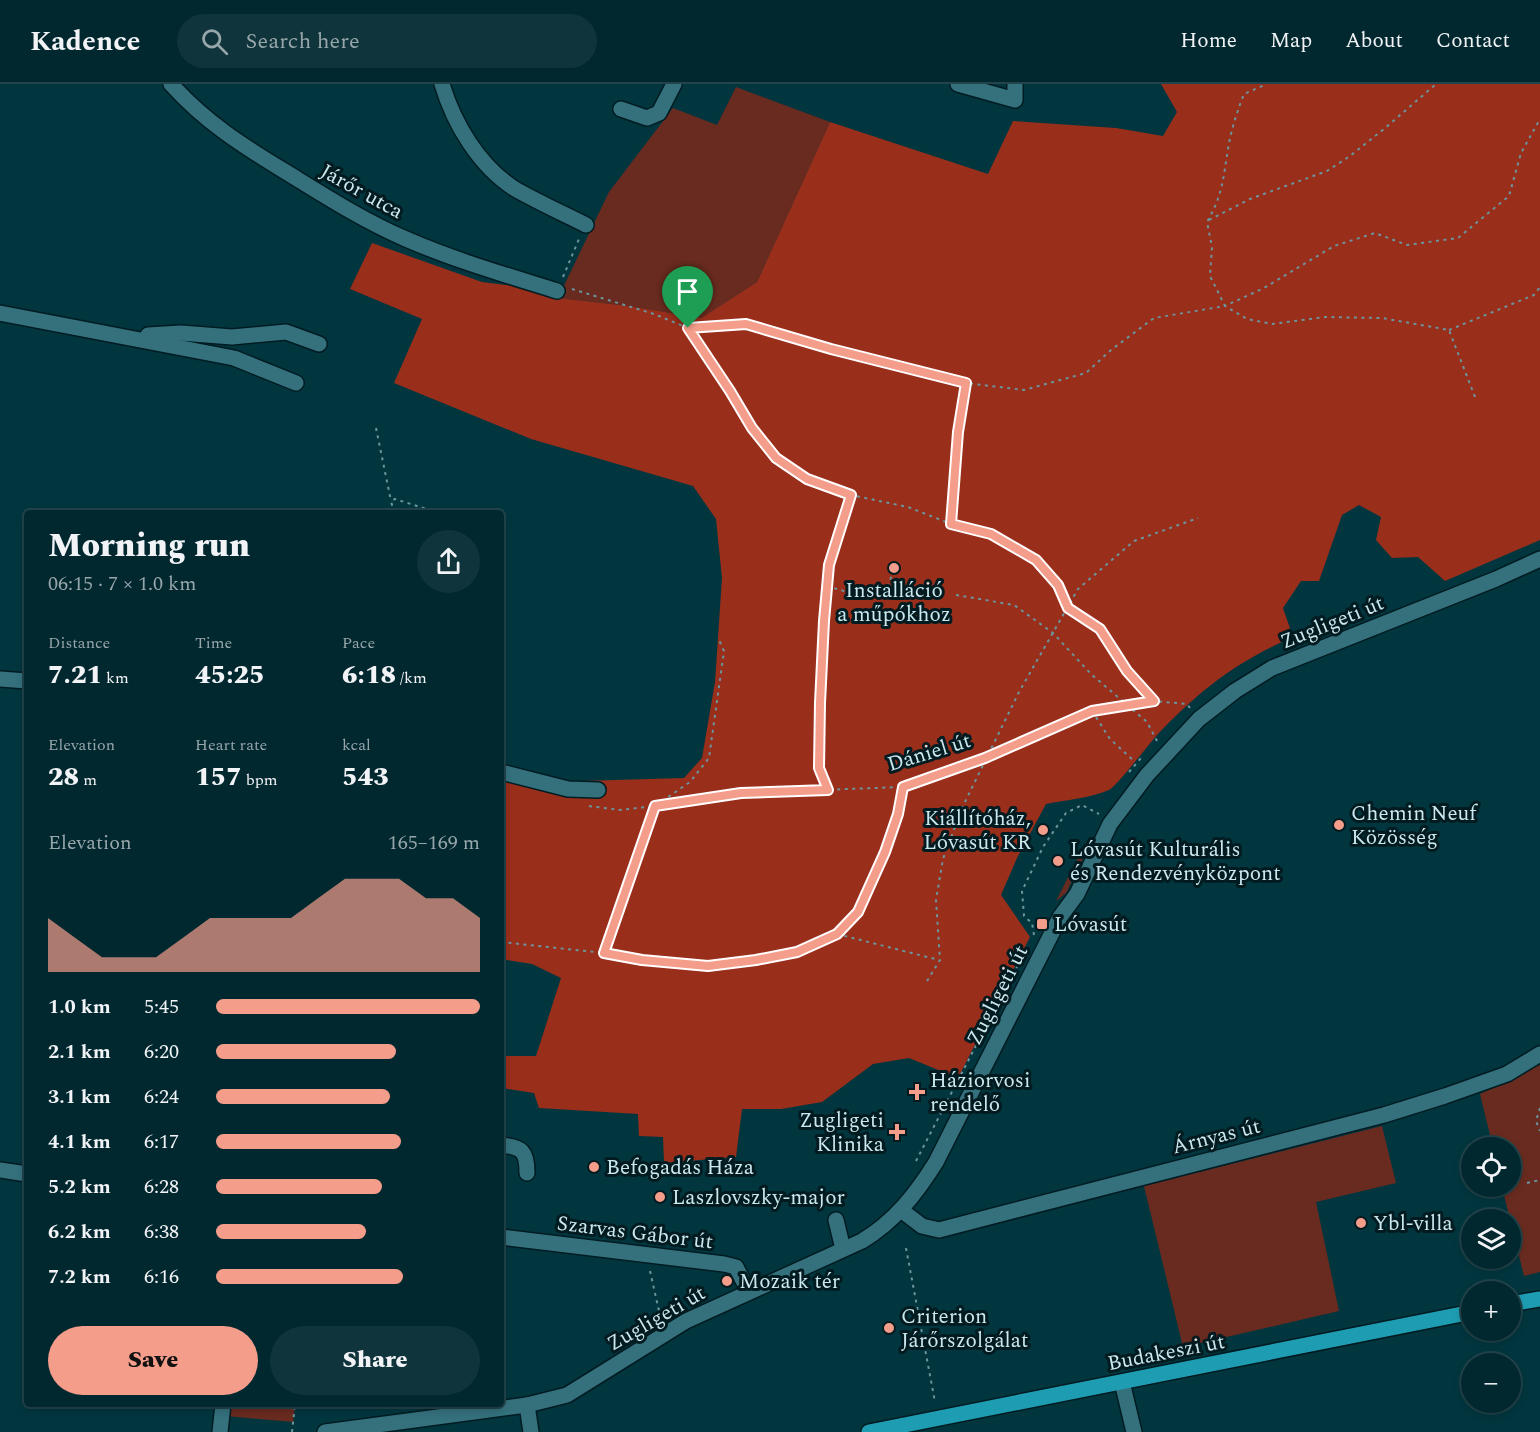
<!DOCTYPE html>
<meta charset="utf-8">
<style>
body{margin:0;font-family:Spectral,serif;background:#10343b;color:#f1f3f6;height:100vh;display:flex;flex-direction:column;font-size:22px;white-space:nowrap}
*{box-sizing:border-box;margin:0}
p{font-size:20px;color:#96a6aa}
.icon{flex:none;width:33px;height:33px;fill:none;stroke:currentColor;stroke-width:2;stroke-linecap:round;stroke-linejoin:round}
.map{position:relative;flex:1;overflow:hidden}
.side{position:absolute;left:24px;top:426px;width:480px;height:897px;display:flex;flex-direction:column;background:#02282f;border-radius:6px;box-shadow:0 3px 9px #0003,0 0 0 2px #23444b}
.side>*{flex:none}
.tools{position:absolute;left:1461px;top:1053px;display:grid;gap:12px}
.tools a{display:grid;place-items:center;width:60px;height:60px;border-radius:50%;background:#02282f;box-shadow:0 3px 9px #0003,0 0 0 2px #23444b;font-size:30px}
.pin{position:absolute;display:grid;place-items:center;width:51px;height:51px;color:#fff;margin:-62px -26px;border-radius:50% 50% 50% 0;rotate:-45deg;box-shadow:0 0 6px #0007}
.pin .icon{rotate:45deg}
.round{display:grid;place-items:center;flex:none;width:63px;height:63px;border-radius:32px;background:#10343b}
.overview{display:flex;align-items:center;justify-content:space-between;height:102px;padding:0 24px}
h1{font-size:33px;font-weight:800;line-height:45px}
.metrics{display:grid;grid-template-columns:repeat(3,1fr);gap:9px;height:102px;padding:6px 24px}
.metrics div{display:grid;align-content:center}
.metrics b{font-size:26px;font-weight:800}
.metrics small{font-size:16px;font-weight:400}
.metrics p{font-size:16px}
.chart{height:168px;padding:12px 24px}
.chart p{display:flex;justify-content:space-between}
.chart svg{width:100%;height:108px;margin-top:6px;fill:#f49d8b;opacity:.7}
.action{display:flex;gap:12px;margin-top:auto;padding:12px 24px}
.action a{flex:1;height:69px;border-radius:36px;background:#f49d8b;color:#111;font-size:24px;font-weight:800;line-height:69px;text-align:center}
.action a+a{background:#10343b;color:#f1f3f6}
ul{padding:0 24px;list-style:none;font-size:20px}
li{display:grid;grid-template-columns:96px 72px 1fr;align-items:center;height:45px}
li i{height:15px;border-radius:8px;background:#f49d8b}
header{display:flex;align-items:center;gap:36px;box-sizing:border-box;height:84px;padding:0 30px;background:#02282f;border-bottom:2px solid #23444b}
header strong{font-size:28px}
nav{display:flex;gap:33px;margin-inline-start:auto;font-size:21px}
.search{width:420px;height:54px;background:#10343b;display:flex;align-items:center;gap:15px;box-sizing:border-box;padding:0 21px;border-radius:33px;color:#96a6aa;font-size:22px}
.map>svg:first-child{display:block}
</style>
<header>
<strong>Kadence</strong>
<div class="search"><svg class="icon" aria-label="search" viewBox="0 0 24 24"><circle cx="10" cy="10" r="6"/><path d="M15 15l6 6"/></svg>Search here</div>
<nav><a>Home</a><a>Map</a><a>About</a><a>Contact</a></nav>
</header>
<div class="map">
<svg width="1540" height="1348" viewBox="0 0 1540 1348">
<rect width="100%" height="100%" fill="#02363f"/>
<g fill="#692b1f">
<polygon points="736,3 830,38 757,198 701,234 629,222 558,214 609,108 673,24 717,41"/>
<polygon points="1085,760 1086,766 1084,772 1066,809 1056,817"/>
<polygon points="1540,981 1540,1188 1524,1192 1502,1103 1510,1102 1510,1064 1493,1063 1480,1010"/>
<polygon points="1382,1042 1396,1099 1316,1118 1339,1227 1183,1263 1144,1102"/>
<polygon points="226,1320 295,1320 293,1338 225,1332"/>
</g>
<path fill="#992e1b" d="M1161,0h379v456l-95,41 -27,-24 -26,1 -16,-18 5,-23 -22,-12 -17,10 -23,66h-18l-18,27 10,29c-57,25 -93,53 -136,98 -9,10 -40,51 -48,55 -19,8 -43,10 -63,14l-29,54 -16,37 29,42 -72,141 -49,-20 -36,6 -51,38 -41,7h-39l-6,48 -72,6 -1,-26 -24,-1 -1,-22 -99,-6 -5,-15 -33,-5v-32h35l25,-78 -29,-14 -31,-5v-180l23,7 22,-4 138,-4 18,-20 13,-76 7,-104 -6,-59 -23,-33 -162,-47 -137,-56 28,-64 -72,-30 22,-46 110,39 57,7 19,9 71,8 72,12 56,-36 73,-160 158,52 25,-53 103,7 47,8 14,-24z"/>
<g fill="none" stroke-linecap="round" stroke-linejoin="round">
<g stroke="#001c22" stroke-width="18">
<g id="minor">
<path d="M171,0c34,38 72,62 115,88 39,24 78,49 120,67 48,21 100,36 151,52"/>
<path d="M442,0c12,40 37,82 73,105 23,13 47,24 71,36"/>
<polyline points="958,0 1015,16 1015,0"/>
<polyline points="621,25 647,34 659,29 674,0"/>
<polyline points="0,229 234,274 296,299"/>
<polyline points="148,251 181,249 232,253 286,248 319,260"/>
<polyline points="0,595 27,597"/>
<polyline points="501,688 568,705 598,706"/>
<path d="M501,1061c21,2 26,6 26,28"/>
<polyline points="0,1086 27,1090"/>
<polyline points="901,1126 922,1142 939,1146 1384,1031 1445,1012 1507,990 1540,970"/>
<polyline points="836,1136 843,1165"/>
<polyline points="501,1153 724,1180 736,1183 749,1208"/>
<polyline points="1122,1298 1134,1348"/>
<polyline points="527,1321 531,1348"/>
<polyline points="220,1348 223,1320"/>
<path d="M325,1348l202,-27 40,-10 119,-74 176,-80c33,-20 54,-47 74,-79l124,-245 17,-23 33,-70 37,-49 52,-56 36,-28 37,-23 224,-89 44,-20"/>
</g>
</g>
<g stroke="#001c22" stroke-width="18">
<g id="major">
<polyline points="1510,1220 1540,1215"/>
<polyline points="869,1348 1472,1228"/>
</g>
</g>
<g stroke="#6c949c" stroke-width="2" stroke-dasharray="3 4.5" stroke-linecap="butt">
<polyline points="1209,136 1250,115 1327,87 1350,72 1384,45 1436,0"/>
<polyline points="563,193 579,155"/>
<path d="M572,205l82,25 34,14 58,-4 85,25 135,34 58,7 62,-17 25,-23 43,-32 71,-12 -15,-30 2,-29 -5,-25c16,-28 16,-43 21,-73 3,-19 9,-37 16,-55l23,-10"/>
<polyline points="688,244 730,307 752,343 776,374 807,395 851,411 908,423 951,440 991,450 1036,476 1058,501 1068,524 1100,545 1127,587 1153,616"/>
<polyline points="1449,246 1534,211 1540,203"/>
<polyline points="1475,313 1449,246 1382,234 1325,233 1272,240 1247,235 1225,222 1264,204 1334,162 1375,149 1407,161 1458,154 1509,112 1521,69 1540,35"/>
<polyline points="376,344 391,417"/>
<polyline points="394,429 391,417 395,415 439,429"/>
<polyline points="951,439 958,348 966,299"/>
<polyline points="827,502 864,513 886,509 894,484"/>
<polyline points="956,511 1014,521 1053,549 1091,590 1147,638 1157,657"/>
<polyline points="1092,627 1110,655 1135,678"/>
<polyline points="1129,688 1141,674"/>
<polyline points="828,706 819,684 820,619 823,537 829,481 851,411"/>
<polyline points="589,722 620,726 655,722 690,698 709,674 724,567 719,556"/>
<polyline points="837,850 939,876"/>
<polyline points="1034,851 1032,839 1024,832 1022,807 1043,763 1066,729 1082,721 1099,730"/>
<polyline points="501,858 604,869 655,722 740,709 902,703 985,674 1092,627 1153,617 1187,620 1190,624"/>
<polyline points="604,869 642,876 708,882 756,876 797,868 837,850 858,829 885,768 898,730 902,703"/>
<polyline points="927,897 940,876 936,816 943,775 962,724 1019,608 1078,505 1134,457 1198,434"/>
<polyline points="1540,1024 1536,1037 1540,1047"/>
<polyline points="916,1077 1020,877"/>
<polyline points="1527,1099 1540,1096"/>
<polyline points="906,1164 935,1318"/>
<polyline points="650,1187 659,1227"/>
<polyline points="292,1348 295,1320"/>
</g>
<use href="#minor" stroke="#34717d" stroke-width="15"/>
<use href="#major" stroke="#1e9db2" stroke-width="15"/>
</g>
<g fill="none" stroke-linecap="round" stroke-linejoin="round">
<g stroke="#fff" stroke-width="12">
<polygon id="route" points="746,240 831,265 966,299 958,348 951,440 991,450 1036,476 1058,501 1068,524 1100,545 1127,587 1154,617 1092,627 985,674 903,703 898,730 885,768 858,828 837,850 797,868 756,876 708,882 642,876 604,869 655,722 741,709 828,706 819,684 820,619 824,537 829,481 851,411 807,395 776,374 752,344 730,307 688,244"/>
</g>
<use href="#route" stroke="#f49d8b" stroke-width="8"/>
</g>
<g fill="#f49d8b" stroke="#021b20" stroke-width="2">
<circle cx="894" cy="484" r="6"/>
<circle cx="1339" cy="741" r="6"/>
<circle cx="1043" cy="746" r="6"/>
<circle cx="1058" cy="777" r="6"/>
<rect x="1036" y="834" width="12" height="12" rx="3"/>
<path d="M914 999h6v6h6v6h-6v6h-6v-6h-6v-6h6z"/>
<path d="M894 1039h6v6h6v6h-6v6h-6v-6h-6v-6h6z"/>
<circle cx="594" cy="1083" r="6"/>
<circle cx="660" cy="1113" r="6"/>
<circle cx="1361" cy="1139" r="6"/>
<circle cx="727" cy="1197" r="6"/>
<circle cx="889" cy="1244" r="6"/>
</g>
<g text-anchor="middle" stroke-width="6" stroke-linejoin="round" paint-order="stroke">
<g font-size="21" fill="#cae8ee" stroke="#021b20">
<text transform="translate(362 107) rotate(29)" y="7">Járőr utca</text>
<text transform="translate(1332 538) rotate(-22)" y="7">Zugligeti út</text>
<text transform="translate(929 668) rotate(-17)" y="7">Dániel út</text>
<text transform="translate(997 911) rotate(-63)" y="7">Zugligeti út</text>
<text transform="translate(1216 1052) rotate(-14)" y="7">Árnyas út</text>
<text transform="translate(635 1148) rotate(7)" y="7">Szarvas Gábor út</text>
<text transform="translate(656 1234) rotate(-30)" y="7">Zugligeti út</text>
<text transform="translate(1166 1268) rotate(-11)" y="7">Budakeszi út</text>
</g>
<g font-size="21" fill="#cae8ee" stroke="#021b20" text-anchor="start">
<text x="894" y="513" text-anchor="middle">Installáció<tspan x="894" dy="24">a műpókhoz</tspan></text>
<text x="1351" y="736">Chemin Neuf<tspan x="1351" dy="24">Közösség</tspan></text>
<text x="1031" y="741" text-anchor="end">Kiállítóház,<tspan x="1031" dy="24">Lóvasút KR</tspan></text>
<text x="1070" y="772">Lóvasút Kulturális<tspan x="1070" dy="24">és Rendezvényközpont</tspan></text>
<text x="1054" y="847">Lóvasút</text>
<text x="930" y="1003">Háziorvosi<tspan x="930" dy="24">rendelő</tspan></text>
<text x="884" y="1043" text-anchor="end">Zugligeti<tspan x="884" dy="24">Klinika</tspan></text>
<text x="606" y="1090">Befogadás Háza</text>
<text x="672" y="1120">Laszlovszky-major</text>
<text x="1373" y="1146">Ybl-villa</text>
<text x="739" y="1204">Mozaik tér</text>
<text x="901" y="1239">Criterion<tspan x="901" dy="24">Járőrszolgálat</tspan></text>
</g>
</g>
</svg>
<div class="tools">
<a><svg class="icon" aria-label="locate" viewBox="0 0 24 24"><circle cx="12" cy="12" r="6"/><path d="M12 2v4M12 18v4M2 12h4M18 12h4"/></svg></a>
<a><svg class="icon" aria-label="layers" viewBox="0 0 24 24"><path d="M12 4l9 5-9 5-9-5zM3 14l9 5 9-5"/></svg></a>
<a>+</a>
<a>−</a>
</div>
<div class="pin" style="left:688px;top:244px;background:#1e9e55"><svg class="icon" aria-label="arrive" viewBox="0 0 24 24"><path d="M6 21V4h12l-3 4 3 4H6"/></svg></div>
<section class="side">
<div class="overview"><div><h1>Morning run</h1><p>06:15 · 7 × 1.0 km</p></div><a class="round"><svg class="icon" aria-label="share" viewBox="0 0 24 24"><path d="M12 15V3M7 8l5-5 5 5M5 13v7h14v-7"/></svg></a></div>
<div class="metrics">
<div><p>Distance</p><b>7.21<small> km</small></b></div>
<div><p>Time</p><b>45:25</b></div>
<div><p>Pace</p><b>6:18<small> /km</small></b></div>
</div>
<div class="metrics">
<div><p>Elevation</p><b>28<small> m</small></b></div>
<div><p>Heart rate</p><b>157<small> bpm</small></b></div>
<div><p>kcal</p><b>543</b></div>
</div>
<div class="chart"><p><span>Elevation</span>165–169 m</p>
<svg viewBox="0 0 160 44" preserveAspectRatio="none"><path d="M0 44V22L10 30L20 38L30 38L40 38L50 30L60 22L70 22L80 22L90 22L100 14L110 6L120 6L130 6L140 14L150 14L160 22V44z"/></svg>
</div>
<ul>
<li><b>1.0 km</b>5:45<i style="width:100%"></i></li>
<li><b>2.1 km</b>6:20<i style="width:68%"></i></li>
<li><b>3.1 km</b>6:24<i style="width:66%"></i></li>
<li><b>4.1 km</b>6:17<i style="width:70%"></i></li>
<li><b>5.2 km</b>6:28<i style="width:63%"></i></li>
<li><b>6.2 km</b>6:38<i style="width:57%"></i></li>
<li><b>7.2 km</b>6:16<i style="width:71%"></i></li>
</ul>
<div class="action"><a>Save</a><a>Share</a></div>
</section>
</div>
